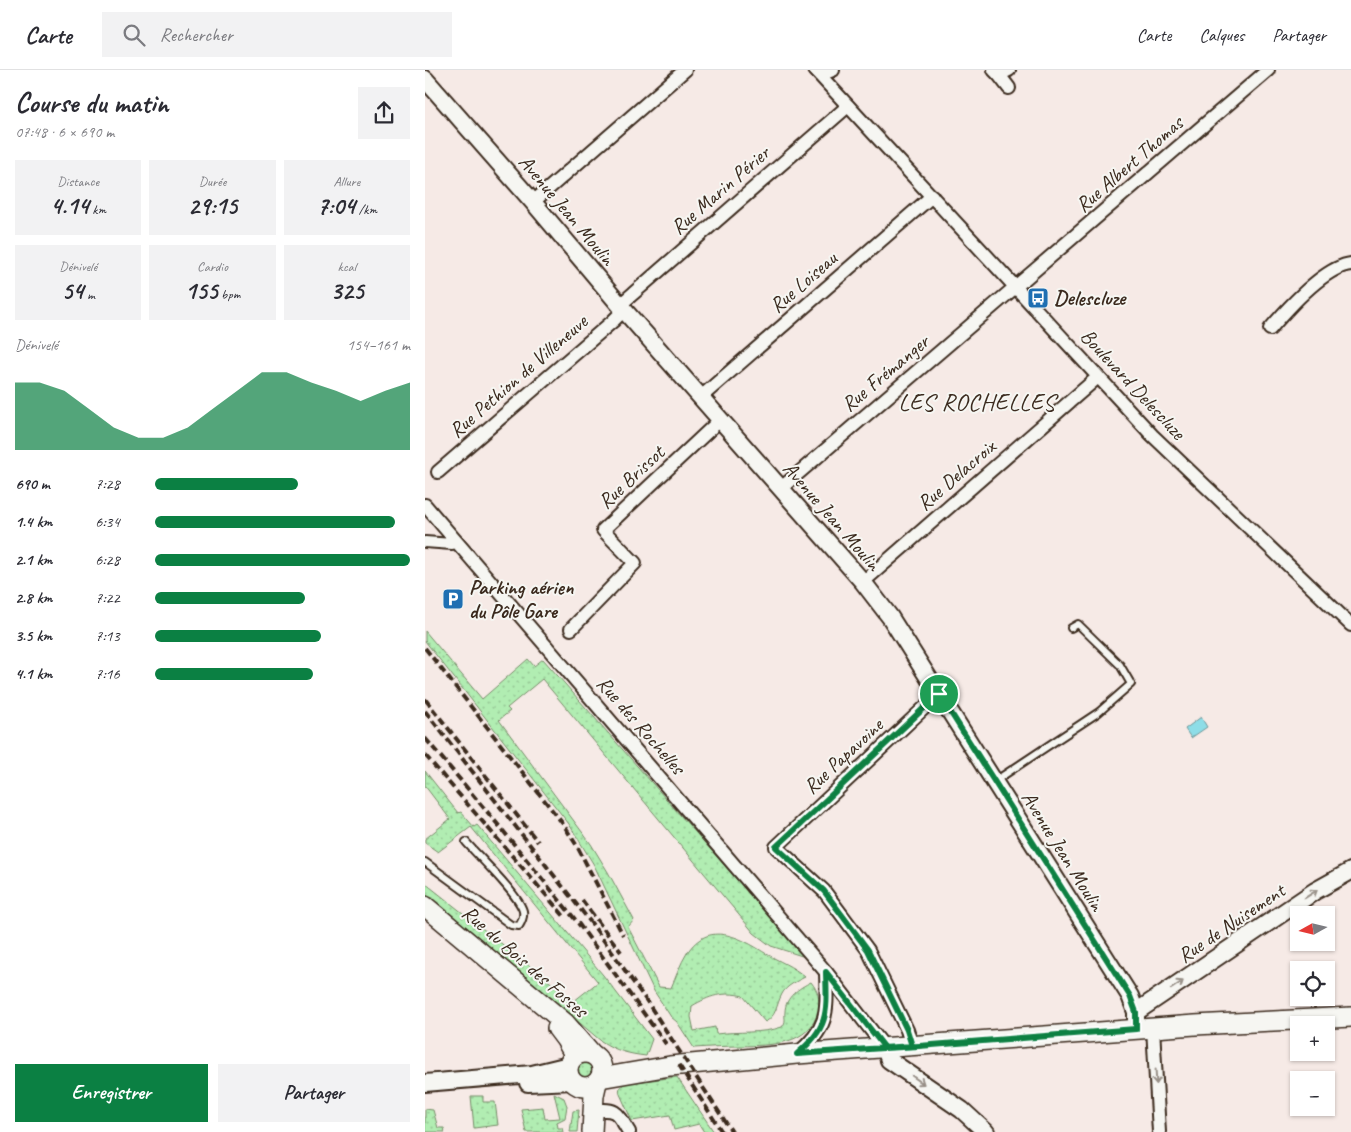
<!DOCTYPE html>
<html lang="fr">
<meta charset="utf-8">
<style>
body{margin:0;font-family:Caveat,sans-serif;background:#f2f2f3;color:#2b2b33;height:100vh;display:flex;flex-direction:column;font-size:19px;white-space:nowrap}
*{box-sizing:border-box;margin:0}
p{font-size:16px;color:#7c7c81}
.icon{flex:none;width:28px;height:28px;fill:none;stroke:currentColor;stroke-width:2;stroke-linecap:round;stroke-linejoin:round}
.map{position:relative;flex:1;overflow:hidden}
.details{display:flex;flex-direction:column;background:#fff;width:425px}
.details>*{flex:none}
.needle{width:32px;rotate:262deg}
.tools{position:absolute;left:865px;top:836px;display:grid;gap:10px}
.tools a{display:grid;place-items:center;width:45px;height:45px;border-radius:0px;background:#fff;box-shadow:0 1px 4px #0004;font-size:25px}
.pin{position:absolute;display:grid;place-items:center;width:42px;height:42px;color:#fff;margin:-21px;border:2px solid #fff;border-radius:50%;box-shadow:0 1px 5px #0007}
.round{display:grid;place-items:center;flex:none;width:52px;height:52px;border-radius:0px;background:#f2f2f3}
.overview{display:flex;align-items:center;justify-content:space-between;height:85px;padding:0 15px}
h1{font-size:28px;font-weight:700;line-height:38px}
.metrics{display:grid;grid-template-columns:repeat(3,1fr);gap:8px;height:85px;padding:5px 15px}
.metrics div{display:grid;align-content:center;border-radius:0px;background:#f2f2f3;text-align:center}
.metrics b{font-size:25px;font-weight:700}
.metrics small{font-size:14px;font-weight:400}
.metrics p{font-size:14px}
.chart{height:140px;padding:10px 15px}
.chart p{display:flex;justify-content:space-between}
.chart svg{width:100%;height:90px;margin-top:5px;fill:#0b8043;opacity:.7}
.cta{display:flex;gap:10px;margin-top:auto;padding:10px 15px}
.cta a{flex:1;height:58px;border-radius:0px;background:#0b8043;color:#fff;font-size:20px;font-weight:700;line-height:58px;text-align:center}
.cta a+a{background:#f2f2f3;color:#2b2b33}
ul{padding:0 15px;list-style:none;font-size:16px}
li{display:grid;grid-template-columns:80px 60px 1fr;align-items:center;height:38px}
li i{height:12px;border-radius:6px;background:#0b8043}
header{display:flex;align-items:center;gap:30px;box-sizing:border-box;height:70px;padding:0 25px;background:#fff;border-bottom:1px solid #e1e1e2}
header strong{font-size:24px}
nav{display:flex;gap:28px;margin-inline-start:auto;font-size:18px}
.search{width:350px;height:45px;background:#f2f2f3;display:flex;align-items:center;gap:12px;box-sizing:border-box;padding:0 18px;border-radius:0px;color:#7c7c81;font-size:19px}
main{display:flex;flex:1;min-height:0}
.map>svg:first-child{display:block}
</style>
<header>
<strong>Carte</strong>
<div class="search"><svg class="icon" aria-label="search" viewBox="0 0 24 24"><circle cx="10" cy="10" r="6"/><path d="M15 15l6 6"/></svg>Rechercher</div>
<nav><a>Carte</a><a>Calques</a><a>Partager</a></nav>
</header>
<main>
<section class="details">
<div class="overview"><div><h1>Course du matin</h1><p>07:48 · 6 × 690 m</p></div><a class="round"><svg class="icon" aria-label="share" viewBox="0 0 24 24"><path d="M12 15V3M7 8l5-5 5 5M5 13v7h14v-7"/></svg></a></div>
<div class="metrics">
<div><p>Distance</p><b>4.14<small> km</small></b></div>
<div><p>Durée</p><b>29:15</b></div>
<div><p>Allure</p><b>7:04<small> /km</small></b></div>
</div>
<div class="metrics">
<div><p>Dénivelé</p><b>54<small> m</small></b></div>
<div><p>Cardio</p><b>155<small> bpm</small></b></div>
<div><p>kcal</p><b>325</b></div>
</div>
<div class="chart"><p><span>Dénivelé</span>154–161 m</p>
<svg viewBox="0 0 160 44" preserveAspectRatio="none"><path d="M0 44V11L10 11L20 15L30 24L40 33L50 38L60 38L70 33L80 24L90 15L100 6L110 6L120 11L130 15L140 20L150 15L160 11V44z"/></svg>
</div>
<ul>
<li><b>690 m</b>7:28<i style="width:56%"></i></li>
<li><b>1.4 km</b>6:34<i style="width:94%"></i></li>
<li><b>2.1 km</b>6:28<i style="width:100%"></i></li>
<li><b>2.8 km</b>7:22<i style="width:59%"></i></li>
<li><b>3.5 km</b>7:13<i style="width:65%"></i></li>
<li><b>4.1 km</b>7:16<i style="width:62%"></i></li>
</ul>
<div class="cta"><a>Enregistrer</a><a>Partager</a></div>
</section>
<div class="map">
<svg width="926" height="1062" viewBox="0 0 926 1062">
<defs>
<pattern id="grass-dots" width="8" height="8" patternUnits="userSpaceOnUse" patternTransform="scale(1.25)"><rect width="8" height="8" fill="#b1edb2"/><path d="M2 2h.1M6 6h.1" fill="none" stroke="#99cb99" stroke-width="1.8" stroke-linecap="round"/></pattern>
</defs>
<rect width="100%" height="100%" fill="#f6eae6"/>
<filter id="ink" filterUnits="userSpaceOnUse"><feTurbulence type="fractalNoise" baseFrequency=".02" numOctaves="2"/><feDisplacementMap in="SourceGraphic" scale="10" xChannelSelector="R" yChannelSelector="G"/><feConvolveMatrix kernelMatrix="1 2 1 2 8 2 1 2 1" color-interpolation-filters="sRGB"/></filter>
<g filter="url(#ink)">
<g fill="url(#grass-dots)" stroke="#768c68">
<path d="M0,561l57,68 46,-40 6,7 9,-7 262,298 -34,-11 -17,-13 -212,-254 -35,29 3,3 -11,9 92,124 17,28 26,48 -6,7 31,60 12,1c5,-11 9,-24 16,-35 21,-33 53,-16 78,0 13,8 28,13 40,24 -8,4 -19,9 -23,17 -6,11 -5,22 -17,28l-22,-26c-19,-5 -34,0 -51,10l-1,11 3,14 21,-4 1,7c22,-3 46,0 66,-7 5,-6 2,-8 3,-15 0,-15 14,-24 26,-30 7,9 9,16 7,28 -7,36 -49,35 -77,36 -16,0 -31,1 -47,2l-17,-26 -6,-5 -17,-26 -60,-126 -25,-41 -144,-183z"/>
<path d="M0,701l33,42 3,-1 13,15 3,-2 126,150 49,64 -6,17c-17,-2 -30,-5 -45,-15l-120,-102 -56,-45v-11l149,118 24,-19 -127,-155 -33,25 -13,-9v-4l25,-20 -25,-33z"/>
<circle cx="160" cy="999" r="8"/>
<path d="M252,1007l37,55h-10l-5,-8 -25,6 -4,-15 -38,6 -12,-27c-2,-6 1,-9 7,-11z"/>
<polygon points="129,1023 139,1028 142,1036 140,1048 132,1052 133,1058 137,1058 138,1062 101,1062 96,1039 118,1037 120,1049 135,1048"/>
<polygon points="46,1026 58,1026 58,1032 70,1032 73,1055 49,1058"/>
<polygon points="0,1039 8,1040 13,1058 19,1058 20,1062 0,1062"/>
<polygon points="154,1040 152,1062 145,1062 148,1041"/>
</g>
<polygon fill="#8ddde7" stroke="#6c9597" points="776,647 782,657 766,668 760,659"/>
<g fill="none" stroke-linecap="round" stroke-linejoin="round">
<g stroke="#3b2a1e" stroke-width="10">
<g id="service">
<polyline points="570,711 674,642 706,614 695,595 653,554 646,558"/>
<path d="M0,792l86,63 8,1c3,-5 5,-10 4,-15 -4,-16 -44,-54 -57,-69"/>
</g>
</g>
<g stroke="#3b2a1e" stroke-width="14">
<polyline id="pedestrian" points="0,472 27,474"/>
</g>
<g stroke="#3b2a1e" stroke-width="16">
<g id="minor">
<polyline points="390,0 727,365 926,555"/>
<polyline points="569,0 574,5 584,0"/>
<polyline points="395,5 408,0"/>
<polyline points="574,5 584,18"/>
<polyline points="108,132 260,0"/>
<polyline points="195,235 423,36"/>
<path d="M845,259c17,-20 54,-62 81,-65"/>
<polyline points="276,327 507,126"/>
<polyline points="13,402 188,251 199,240"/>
<polyline points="355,419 843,0"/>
<polyline points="0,435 401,902 460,978"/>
<polyline points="438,512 673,307"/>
<polyline points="146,559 210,493 178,460 296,349"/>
<polyline points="728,958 734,1062"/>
<polyline points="487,976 482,960 443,880 399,821 351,777 513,625"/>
<path d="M372,984c33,-27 30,-43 29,-82"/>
<path d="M169,1041c23,-4 24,3 35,21"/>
</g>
</g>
<g stroke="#3b2a1e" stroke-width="20">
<g id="tertiary">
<polyline points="0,9 108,132 199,240 438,512 465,547 705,926 711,942 711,959"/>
<polyline points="711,942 890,821 926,801"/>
<polyline points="460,978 464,990 537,1040 561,1062"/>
<polyline points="0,1013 107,1004 144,995"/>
<polyline points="103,1013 148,1011"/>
</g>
</g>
<g stroke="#3b2a1e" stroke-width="22">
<g id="secondary">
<polyline points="0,836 140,953 167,984"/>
<polyline points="132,958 141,970 150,986"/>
<circle cx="160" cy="1000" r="17"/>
<polyline points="175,1008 245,996 372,984 770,955 926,947"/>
<polyline points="167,1062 169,1025 172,1012"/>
</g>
</g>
<use href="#service" stroke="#f6f6f2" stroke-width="6"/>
<use href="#pedestrian" stroke="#f6f6f2" stroke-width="10"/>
<use href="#minor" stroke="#f6f6f2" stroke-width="12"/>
<use href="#tertiary" stroke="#f6f6f2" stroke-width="16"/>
<use href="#secondary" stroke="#f6f6f2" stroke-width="19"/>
<g stroke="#3b2a1e" stroke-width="4" stroke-dasharray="8 4" stroke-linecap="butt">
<polyline points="0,578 138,754 152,776 198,865"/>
<polyline points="0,629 113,772"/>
<polyline points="0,641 167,854 221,930 307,1062"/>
<polyline points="0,668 75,757 153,853 241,974"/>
<polyline points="0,685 139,846"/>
<polyline points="157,830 196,882"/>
<polyline points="254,995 297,1062"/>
</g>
</g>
<defs><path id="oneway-shaft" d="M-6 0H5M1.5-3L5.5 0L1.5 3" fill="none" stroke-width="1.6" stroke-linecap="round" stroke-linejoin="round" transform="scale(1.25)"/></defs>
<g stroke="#989088">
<use href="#oneway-shaft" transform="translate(886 824) rotate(-33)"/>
<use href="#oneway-shaft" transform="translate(752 915) rotate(-34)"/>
<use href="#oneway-shaft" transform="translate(731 1007) rotate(87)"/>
<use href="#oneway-shaft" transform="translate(493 1010) rotate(35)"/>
</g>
</g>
<g fill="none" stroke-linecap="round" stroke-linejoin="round" filter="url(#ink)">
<g stroke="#fff" stroke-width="10">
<path id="route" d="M514,624l-163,153 48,44 44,59 39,80 5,16 -115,8c33,-27 30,-43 29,-82l59,76 34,-2 217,-17v-17l-6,-16 -191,-302"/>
</g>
<use href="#route" stroke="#0b8043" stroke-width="6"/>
</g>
<defs>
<g id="bus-square" transform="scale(1.125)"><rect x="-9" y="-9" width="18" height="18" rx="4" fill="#1f6fb2" stroke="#f6f6f2"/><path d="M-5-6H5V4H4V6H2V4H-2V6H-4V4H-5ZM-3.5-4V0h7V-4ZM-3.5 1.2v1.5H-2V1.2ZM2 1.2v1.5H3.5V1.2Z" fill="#fff"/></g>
<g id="parking-square" transform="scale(1.125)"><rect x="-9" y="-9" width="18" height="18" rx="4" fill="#1f6fb2" stroke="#f6f6f2"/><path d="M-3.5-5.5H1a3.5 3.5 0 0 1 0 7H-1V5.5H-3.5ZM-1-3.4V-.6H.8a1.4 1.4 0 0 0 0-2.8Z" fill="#fff"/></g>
</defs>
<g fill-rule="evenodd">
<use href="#bus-square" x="613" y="228"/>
<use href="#parking-square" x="28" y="529"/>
</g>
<g text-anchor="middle" stroke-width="4" stroke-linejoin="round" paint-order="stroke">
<g font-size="21" fill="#3b2a1e" stroke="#f6f6f2">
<text transform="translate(704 94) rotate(-41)" y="7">Rue Albert Thomas</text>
<text transform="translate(295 120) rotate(-41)" y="7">Rue Marin Périer</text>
<text transform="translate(142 140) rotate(50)" y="7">Avenue Jean Moulin</text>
<text transform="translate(378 212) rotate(-41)" y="7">Rue Loiseau</text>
<text transform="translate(460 303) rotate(-40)" y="7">Rue Frémanger</text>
<text transform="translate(93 306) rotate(-41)" y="7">Rue Pethion de Villeneuve</text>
<text transform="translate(708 314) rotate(47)" y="7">Boulevard Delescluze</text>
<text transform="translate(531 405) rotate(-41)" y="7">Rue Delacroix</text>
<text transform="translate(206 407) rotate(-43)" y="7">Rue Brissot</text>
<text transform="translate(407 446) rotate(49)" y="7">Avenue Jean Moulin</text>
<text transform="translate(216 655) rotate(49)" y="7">Rue des Rochelles</text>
<text transform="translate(418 686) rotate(-43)" y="7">Rue Papavoine</text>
<text transform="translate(638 781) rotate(58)" y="7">Avenue Jean Moulin</text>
<text transform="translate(806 853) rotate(-34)" y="7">Rue de Nuisement</text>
<text transform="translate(100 891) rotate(41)" y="7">Rue du Bois des Fosses</text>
</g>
<g font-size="21" font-weight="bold" fill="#3b2a1e" stroke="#f6f6f2" text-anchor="start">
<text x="629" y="235">Delescluze</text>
<text x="44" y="524">Parking aérien<tspan x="44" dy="24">du Pôle Gare</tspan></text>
</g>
<g font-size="24" letter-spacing="1" fill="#3b2a1e" stroke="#f6f6f2">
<text x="552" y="340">LES ROCHELLES</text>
</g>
</g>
</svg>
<div class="tools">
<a><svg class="needle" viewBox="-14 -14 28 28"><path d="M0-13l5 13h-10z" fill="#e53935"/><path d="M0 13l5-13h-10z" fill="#7c7c81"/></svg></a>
<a><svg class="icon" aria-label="locate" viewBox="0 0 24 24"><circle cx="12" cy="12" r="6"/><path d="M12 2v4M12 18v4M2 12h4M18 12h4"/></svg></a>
<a>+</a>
<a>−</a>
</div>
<div class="pin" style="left:514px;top:624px;background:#1e9e55"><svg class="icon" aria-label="arrive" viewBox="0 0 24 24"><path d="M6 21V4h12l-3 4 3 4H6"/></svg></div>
</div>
</main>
